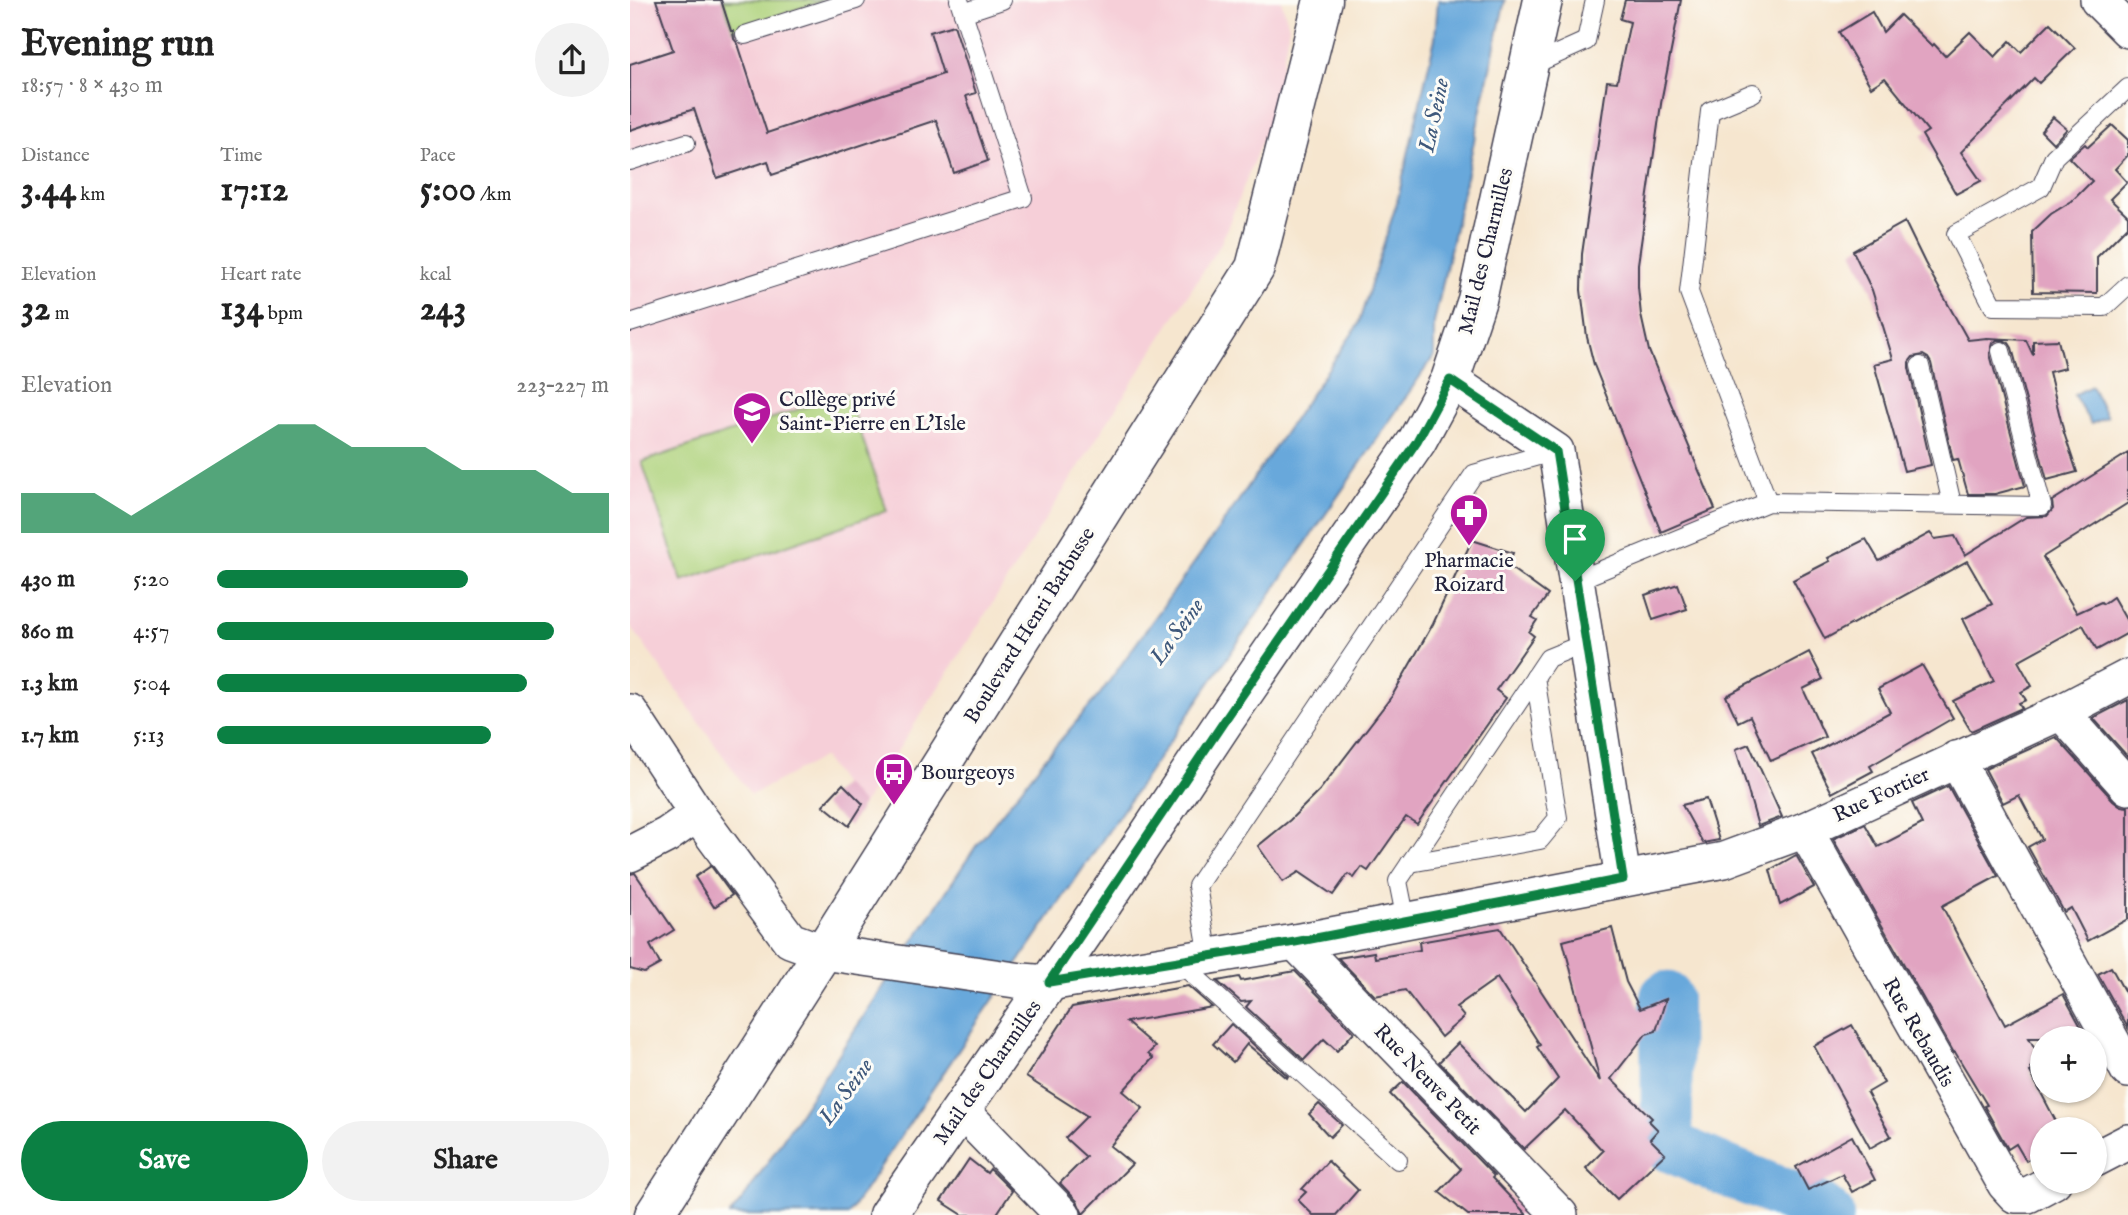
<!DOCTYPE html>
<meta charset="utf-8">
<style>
body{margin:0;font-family:"IM FELL English",serif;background:#f2f2f2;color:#222;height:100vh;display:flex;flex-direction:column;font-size:26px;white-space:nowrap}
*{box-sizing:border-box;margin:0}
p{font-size:23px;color:#767676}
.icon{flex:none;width:38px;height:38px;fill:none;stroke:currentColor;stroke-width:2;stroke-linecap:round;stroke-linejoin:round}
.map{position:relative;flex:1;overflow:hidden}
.panel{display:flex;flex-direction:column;background:#fff;width:630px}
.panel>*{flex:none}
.buttons{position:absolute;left:1400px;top:1026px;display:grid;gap:14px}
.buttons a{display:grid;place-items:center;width:77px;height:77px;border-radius:50%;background:#fff;box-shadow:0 2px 5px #0004;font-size:35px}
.pin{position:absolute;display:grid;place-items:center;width:60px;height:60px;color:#fff;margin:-72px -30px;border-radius:50% 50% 50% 0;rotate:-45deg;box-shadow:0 0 7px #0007}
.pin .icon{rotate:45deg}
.round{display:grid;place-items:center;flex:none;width:74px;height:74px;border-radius:37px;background:#f2f2f2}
.head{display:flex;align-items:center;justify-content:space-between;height:119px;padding:0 21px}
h1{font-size:38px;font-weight:700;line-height:52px}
.metrics{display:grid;grid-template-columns:repeat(3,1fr);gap:10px;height:119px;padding:7px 21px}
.metrics div{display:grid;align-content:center}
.metrics b{font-size:35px;font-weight:700}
.metrics small{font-size:19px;font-weight:400}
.metrics p{font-size:19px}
.chart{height:196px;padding:14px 21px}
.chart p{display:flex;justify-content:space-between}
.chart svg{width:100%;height:126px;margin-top:7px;fill:#0b8043;opacity:.7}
.action{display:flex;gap:14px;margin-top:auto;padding:14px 21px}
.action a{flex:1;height:80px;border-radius:42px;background:#0b8043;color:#fff;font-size:28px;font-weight:700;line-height:80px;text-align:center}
.action a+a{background:#f2f2f2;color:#222}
ul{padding:0 21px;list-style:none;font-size:23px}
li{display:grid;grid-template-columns:112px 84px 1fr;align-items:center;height:52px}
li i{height:18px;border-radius:9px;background:#0b8043}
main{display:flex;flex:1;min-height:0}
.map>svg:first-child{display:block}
</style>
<main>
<section class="panel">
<div class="head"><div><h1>Evening run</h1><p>18:57 · 8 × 430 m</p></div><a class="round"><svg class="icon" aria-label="share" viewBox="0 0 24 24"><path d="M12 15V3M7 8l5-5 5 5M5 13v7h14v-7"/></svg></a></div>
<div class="metrics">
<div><p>Distance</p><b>3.44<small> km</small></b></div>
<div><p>Time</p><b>17:12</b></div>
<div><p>Pace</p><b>5:00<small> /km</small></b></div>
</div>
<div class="metrics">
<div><p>Elevation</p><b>32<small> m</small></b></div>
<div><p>Heart rate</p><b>134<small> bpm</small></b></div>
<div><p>kcal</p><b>243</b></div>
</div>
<div class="chart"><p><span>Elevation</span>223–227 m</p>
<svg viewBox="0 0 160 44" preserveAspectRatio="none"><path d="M0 44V30L10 30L20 30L30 38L40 30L50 22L60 14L70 6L80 6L90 14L100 14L110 14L120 22L130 22L140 22L150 30L160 30V44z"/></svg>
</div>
<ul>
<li><b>430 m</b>5:20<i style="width:64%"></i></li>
<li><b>860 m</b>4:57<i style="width:86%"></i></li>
<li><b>1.3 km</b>5:04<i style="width:79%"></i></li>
<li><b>1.7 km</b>5:13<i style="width:70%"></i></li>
</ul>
<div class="action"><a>Save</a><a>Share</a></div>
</section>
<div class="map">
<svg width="1498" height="1215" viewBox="0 0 1498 1215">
<rect width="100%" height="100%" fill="#fdfcf7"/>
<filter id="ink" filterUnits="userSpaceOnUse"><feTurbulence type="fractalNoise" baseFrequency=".0143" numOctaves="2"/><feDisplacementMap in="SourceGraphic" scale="14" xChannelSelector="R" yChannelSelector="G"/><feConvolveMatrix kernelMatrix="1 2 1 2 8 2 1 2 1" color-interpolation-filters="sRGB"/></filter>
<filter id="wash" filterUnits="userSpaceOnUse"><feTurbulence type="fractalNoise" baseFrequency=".00686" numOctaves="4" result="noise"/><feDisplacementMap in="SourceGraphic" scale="28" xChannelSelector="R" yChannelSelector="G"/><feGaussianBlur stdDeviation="1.57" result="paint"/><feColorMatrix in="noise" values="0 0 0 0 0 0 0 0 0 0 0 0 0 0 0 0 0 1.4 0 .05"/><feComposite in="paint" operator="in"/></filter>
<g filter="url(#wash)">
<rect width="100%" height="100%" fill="#f6e6cf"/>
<polygon fill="#f6cfd8" points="0,0 651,0 659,26 644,110 591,243 321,668 233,804 212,784 193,757 121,795 0,625"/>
<g fill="#aed27b" stroke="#687a5b" stroke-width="2">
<polygon points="93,0 195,0 103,30"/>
<polygon points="217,393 257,511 52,581 12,462"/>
</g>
<g fill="#68a8db" stroke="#45658b" stroke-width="2">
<polygon points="808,0 875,0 804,323 804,356 347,1023 218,1215 100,1215 116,1195 346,846 417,756 470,694 600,513 728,325 767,202 805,38"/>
<polygon points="1461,386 1477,417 1461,424 1444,395"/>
</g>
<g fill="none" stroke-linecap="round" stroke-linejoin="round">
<polyline stroke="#68a8db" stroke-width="52" points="1036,997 1037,1145 1094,1170 1191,1209 1198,1215"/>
</g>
<g id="blocks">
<g fill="#e1a4c1">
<polygon points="26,0 91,0 101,31 103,31 104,39 108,44 137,133 313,74 300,32 324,25 346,93 336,96 358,161 324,173 306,120 142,175 138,161 87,178 64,109 0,130 0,64 43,50"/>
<polygon points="995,0 1051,0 1032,97 1008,264 1008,287 1011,315 1019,351 1085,509 1031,532 964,365 957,337 951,290 952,254 977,81 987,82 1000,22 990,19"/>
<polygon points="1242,12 1253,32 1270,15 1302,46 1304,44 1315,56 1340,32 1365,57 1380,41 1391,52 1420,23 1445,48 1409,83 1404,78 1331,152 1351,181 1326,194 1292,135 1298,131 1255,78 1241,87 1209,32"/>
<polygon points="1423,117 1437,129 1423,143 1411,131"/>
<polygon points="1482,125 1498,140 1498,155 1485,169 1497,182 1480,199 1498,216 1498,226 1467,257 1467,293 1403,292 1402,232 1421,214 1442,201 1462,181 1439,158 1455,144 1458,147"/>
<polygon points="1275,222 1295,263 1338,340 1357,338 1396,340 1403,355 1403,341 1428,340 1435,368 1419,372 1434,433 1447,472 1417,480 1382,348 1379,343 1373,340 1367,340 1363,343 1360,354 1395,486 1365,494 1338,494 1328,459 1323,460 1301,363 1298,358 1293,355 1283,357 1279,362 1279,368 1301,465 1274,471 1244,364 1263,359 1242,290 1223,251"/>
<polygon points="1498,453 1498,503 1413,557 1447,613 1471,602 1473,604 1483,597 1498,623 1498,633 1467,650 1453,625 1388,661 1402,686 1391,692 1396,700 1389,703 1392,708 1341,731 1323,701 1364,681 1333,619 1362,604 1337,561 1195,639 1163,580 1200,561 1198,558 1236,539 1249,561 1300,533 1305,539 1325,536 1335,555 1396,517 1417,516 1423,509 1422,501"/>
<polygon points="842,540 883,553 878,566 918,595 902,617 907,620 899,632 904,636 866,690 876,698 787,824 776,817 738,871 732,867 724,878 718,874 703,895 669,872 653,882 628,846 660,820 689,791 762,696 803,624"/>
<polygon points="1048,584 1057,609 1023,620 1015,595"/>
<polygon points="1179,652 1193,679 1173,689 1195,737 1141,761 1120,716 1108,722 1096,696"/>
<polygon points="1292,665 1323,718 1240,766 1243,771 1202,793 1182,754 1260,712 1248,689"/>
<polygon points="1498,700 1498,757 1463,718"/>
<polygon points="1426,737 1483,800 1491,806 1498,807 1498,919 1458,941 1441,908 1434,912 1398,847 1412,839 1389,795 1373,803 1355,769"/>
<polygon points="1119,744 1152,817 1128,826 1106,749"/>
<polygon points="213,784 233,804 219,826 193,805"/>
<polygon points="1318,786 1368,876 1312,906 1375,1025 1433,994 1457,1038 1399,1038 1412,1061 1401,1067 1402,1071 1400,1072 1430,1129 1412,1129 1412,1152 1396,1161 1386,1144 1378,1149 1354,1106 1357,1105 1325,1052 1324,1053 1203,839 1235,824 1248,847 1292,824 1282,803"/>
<polygon points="1076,799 1089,840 1073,843 1052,805"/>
<polygon points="1166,855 1184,887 1150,905 1140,870"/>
<polygon points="81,866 102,895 84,907 65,877"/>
<polygon points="5,873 44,930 20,945 30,964 14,973 0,969 0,874"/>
<polygon points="870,928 970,1081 933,941 982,928 996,982 1010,1009 1036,999 1026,1031 1016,1034 981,1079 1022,1118 1019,1121 1028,1130 1020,1139 1035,1154 987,1199 956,1168 973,1151 935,1110 894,1149 809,1062 828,1043 896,1112 928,1079 907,1047 910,1045 867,978 826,1007 834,1017 811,1037 775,990 745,996 708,958 744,952 745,958 790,950 789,942"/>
<polygon points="1481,967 1498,998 1498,1028 1468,974"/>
<polygon points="665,971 724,1032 707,1051 694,1039 674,1060 616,1007 621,1001 611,1002 587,981 609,977 611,981"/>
<polygon points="558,986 582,1007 496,1022 525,1047 518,1054 523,1058 493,1091 513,1108 480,1146 502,1164 453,1214 447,1201 430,1183 456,1157 435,1138 457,1116 396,1077 442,1007"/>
<polygon points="601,1024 658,1076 657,1078 617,1044 603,1062 583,1044"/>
<polygon points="1222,1025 1254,1083 1237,1093 1261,1136 1240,1148 1184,1046"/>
<polygon points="773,1082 864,1176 862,1178 897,1215 838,1215 809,1192 831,1169 760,1094"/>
<polygon points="689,1104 712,1125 700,1137 679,1114"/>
<polygon points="1222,1136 1245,1180 1222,1192 1212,1174 1178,1190 1166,1167"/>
<polygon points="339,1159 357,1173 360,1169 382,1191 366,1215 333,1215 311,1201"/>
<polygon points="698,1161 728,1190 706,1215 683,1215 668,1200 676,1192 672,1189"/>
</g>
</g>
</g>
<g filter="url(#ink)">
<use href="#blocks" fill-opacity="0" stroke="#423f51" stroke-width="2"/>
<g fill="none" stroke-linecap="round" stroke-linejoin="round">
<g stroke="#423f51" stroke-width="20">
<g id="service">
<polyline points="333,13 372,0"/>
<polyline points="115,35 226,0"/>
<polyline points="898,67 956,41 965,0"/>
<polyline points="1498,88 1424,157 1411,187 1326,234 1363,306 1474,307 1498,285"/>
<polyline points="1123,93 1080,111 1059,292 1138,502"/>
<polyline points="0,161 56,143"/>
<polyline points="0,323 393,198 329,0"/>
<polyline points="1290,366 1322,504"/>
<polyline points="945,581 1138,502 1412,506 1371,351"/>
<polyline points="780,863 910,840 928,818 905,677"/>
<polyline points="776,921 768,881 918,658 955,643"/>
<polyline points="579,957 567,886 844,474 926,451"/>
<polyline points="549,962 768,1160"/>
</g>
</g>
<g stroke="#423f51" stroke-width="38">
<g id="minor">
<polyline points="1468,0 1498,30"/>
<polyline points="820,380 926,451 993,879"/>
<polyline points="0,712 67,814 160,940 193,952 392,981 419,983 665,942 1094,860 1175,830 1431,712 1498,677"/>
<polyline points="1431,712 1498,787"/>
<polyline points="1326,759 1498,1070"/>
<polyline points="1175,830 1375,1184 1385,1195 1398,1195 1424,1181"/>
<polyline points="0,854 37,835 67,814"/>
<polyline points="665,942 930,1215"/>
<polyline points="331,1110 433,1215"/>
<polyline points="1465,1159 1498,1142"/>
</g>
</g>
<g stroke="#423f51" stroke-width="41">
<g id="secondary">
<polyline points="24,1215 193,952 625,268 693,0"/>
<polyline points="258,1215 454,932 593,723 787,441 820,380 847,300 913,0"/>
</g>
</g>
<use href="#service" stroke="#fff" stroke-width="18"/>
<use href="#minor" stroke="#fff" stroke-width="35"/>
<use href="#secondary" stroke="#fff" stroke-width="38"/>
</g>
</g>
<g fill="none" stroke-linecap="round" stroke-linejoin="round" filter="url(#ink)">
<g stroke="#fff" stroke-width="14">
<polygon id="route" points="820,380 926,451 993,879 665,942 419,982 593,723 787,441"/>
</g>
<use href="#route" stroke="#0b8043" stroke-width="9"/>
</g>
<defs>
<g id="school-pin" transform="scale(2.0125)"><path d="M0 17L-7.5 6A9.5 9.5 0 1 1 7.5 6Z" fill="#b5179e" stroke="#fdfcf7"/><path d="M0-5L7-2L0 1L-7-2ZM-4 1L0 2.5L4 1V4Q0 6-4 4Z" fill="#fff"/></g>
<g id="pharmacy-pin" transform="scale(2.0125)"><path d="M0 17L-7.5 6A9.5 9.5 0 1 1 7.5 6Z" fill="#b5179e" stroke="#fdfcf7"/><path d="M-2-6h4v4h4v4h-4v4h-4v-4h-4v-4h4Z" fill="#fff"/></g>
<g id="bus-pin" transform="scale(2.0125)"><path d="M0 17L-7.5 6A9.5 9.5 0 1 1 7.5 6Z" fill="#b5179e" stroke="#fdfcf7"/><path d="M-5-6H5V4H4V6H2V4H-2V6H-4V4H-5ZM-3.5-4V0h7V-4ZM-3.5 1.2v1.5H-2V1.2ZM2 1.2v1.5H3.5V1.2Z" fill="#fff"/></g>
</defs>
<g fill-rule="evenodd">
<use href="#school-pin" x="122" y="411"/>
<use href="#pharmacy-pin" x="839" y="513"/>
<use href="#bus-pin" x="264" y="772"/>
</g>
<g text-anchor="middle" stroke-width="6" stroke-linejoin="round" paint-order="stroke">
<g font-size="21" fill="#22223b" stroke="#fdfcf7">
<text transform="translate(855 251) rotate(-76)" y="7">Mail des Charmilles</text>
<text transform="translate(399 625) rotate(-58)" y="7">Boulevard Henri Barbusse</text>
<text transform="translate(1251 794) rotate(-25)" y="7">Rue Fortier</text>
<text transform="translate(1289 1032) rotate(60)" y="7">Rue Rebaudis</text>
<text transform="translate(357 1072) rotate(-55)" y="7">Mail des Charmilles</text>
<text transform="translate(798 1079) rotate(46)" y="7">Rue Neuve Petit</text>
</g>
<g font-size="21" fill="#22223b" stroke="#fdfcf7" text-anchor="start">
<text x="149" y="406">Collège privé<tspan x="149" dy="24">Saint-Pierre en L'Isle</tspan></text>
<text x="839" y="567" text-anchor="middle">Pharmacie<tspan x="839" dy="24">Roizard</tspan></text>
<text x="291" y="779">Bourgeoys</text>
</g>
<g font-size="23" font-style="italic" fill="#3e587b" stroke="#fdfcf7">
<text transform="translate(803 115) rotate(-78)" y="8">La Seine</text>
<text transform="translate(546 631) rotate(-54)" y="8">La Seine</text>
<text transform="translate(215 1091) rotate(-54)" y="8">La Seine</text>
</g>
</g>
</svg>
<div class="buttons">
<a>+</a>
<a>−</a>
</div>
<div class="pin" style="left:945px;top:581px;background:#1e9e55"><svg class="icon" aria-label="arrive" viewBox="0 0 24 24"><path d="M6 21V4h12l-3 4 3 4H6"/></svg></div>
</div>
</main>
